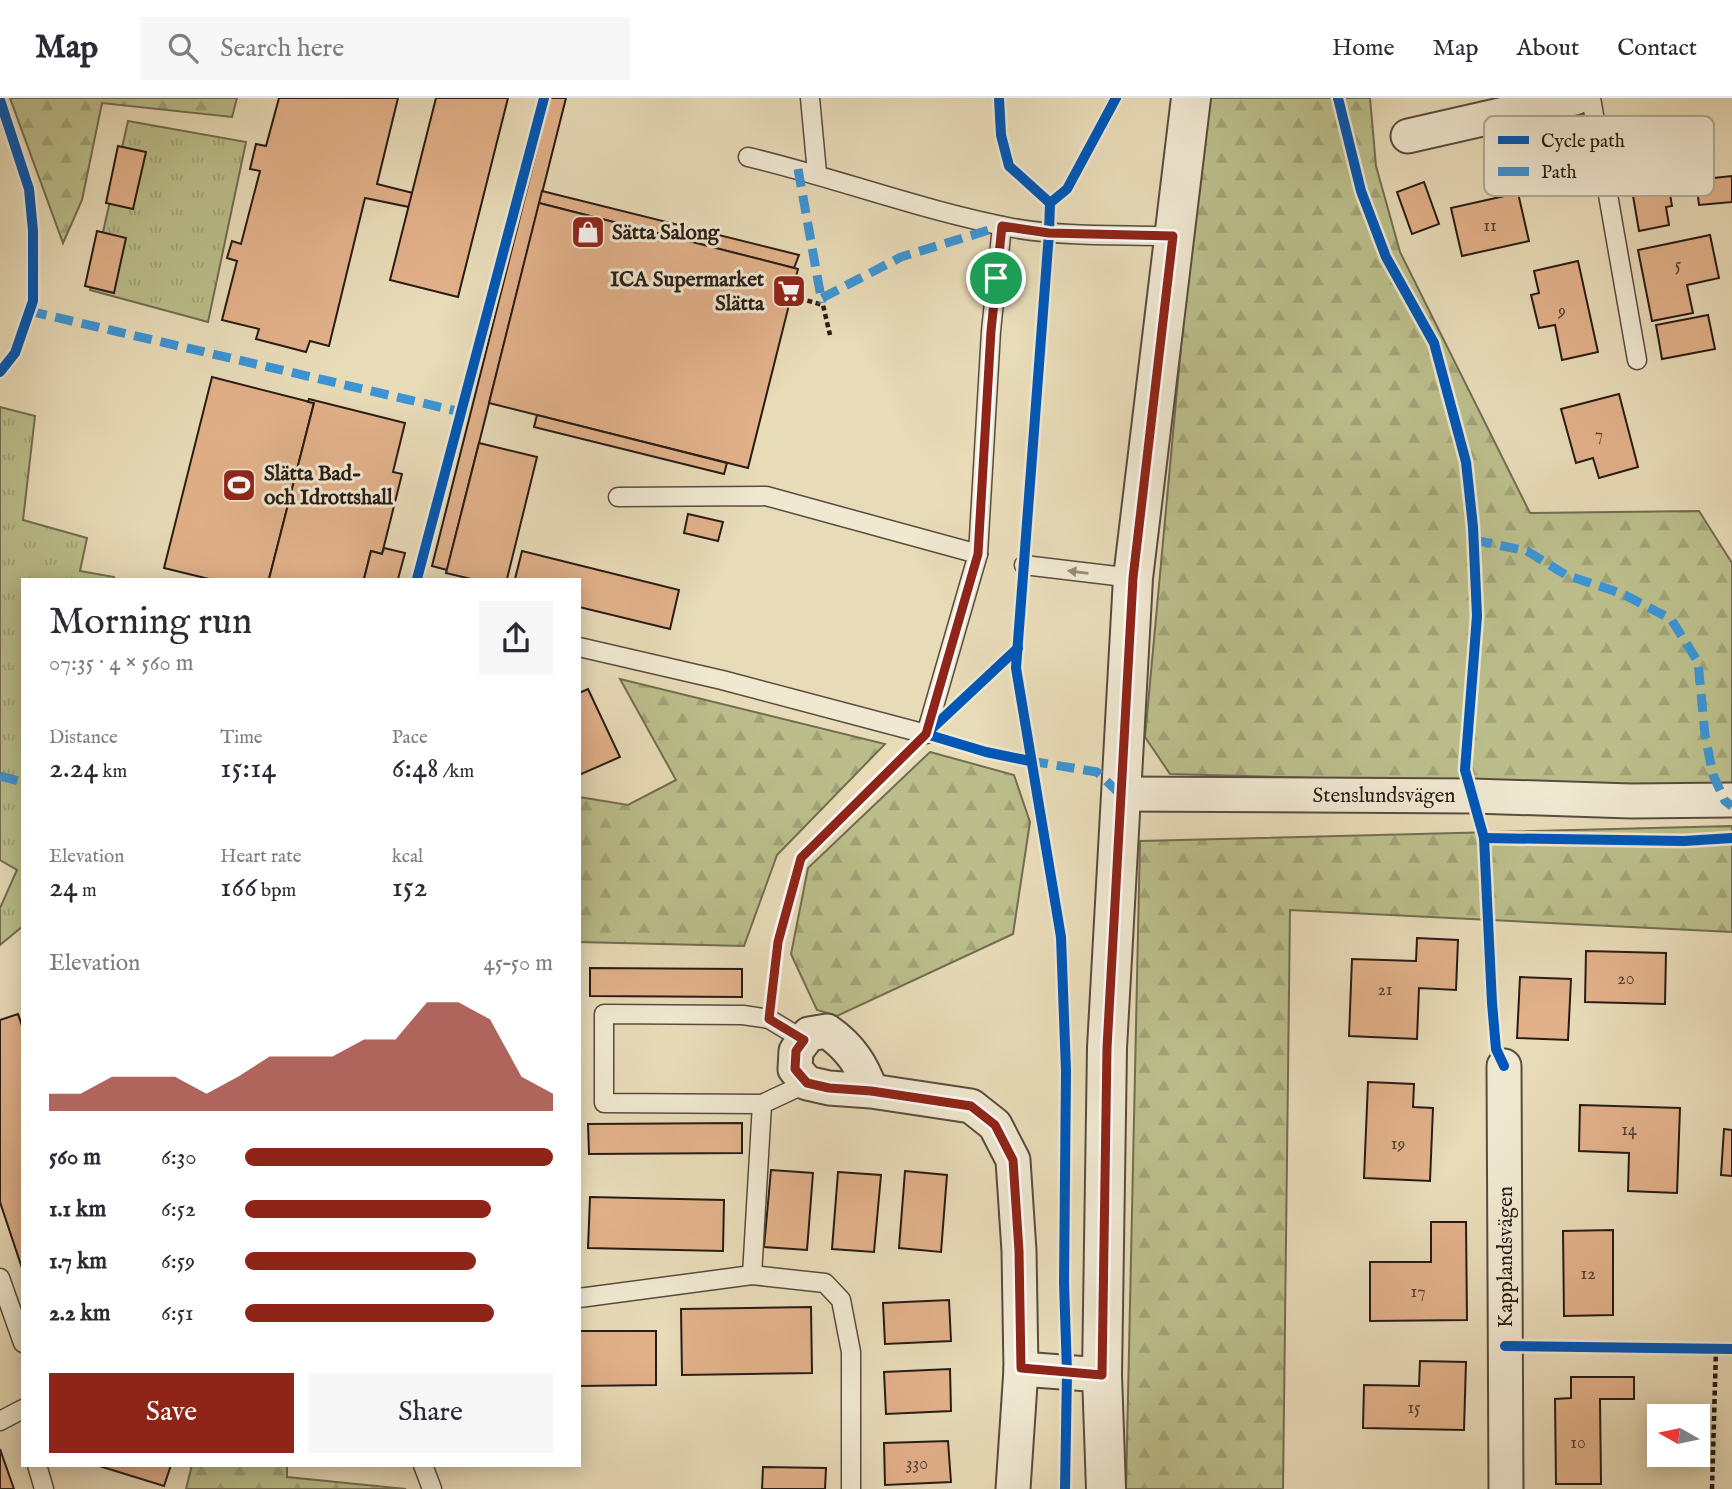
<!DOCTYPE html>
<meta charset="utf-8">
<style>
body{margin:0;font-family:"IM FELL English",serif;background:#f7f7f7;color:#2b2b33;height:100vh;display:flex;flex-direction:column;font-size:26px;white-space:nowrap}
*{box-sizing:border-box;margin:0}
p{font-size:23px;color:#7c7c81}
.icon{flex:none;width:38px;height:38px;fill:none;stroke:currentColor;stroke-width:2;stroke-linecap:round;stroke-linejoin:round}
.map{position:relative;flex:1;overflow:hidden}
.details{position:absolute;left:21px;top:480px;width:560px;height:889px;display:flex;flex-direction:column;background:#fff;border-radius:0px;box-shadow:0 4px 18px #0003}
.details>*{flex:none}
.needle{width:46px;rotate:279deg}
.tools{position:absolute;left:1647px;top:1306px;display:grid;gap:14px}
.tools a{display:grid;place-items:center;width:63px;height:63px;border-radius:0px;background:#fff;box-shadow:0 4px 18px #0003;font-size:35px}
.pin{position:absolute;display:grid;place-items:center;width:60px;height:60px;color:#fff;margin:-30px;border:4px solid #fff;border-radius:50%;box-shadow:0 2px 7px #0007}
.round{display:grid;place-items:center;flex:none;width:74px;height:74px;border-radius:0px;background:#f7f7f7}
.headline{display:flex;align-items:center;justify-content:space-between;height:119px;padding:0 28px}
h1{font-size:38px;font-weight:600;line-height:52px}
.metrics{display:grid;grid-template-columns:repeat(3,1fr);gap:10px;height:119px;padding:7px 28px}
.metrics div{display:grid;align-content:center}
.metrics b{font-size:30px;font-weight:600}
.metrics small{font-size:19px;font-weight:400}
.metrics p{font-size:19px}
.chart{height:196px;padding:14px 28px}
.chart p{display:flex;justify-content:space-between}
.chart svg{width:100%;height:126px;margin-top:7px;fill:#8f2418;opacity:.7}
.button{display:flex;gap:14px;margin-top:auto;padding:14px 28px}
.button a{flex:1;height:80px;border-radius:0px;background:#8f2418;color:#fff;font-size:28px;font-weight:600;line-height:80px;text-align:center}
.button a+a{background:#f7f7f7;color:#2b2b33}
ul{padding:0 28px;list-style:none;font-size:23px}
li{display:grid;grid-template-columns:112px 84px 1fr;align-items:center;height:52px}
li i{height:18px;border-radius:9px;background:#8f2418}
header{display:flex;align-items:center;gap:42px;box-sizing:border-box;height:98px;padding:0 35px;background:#fff;border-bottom:2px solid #e1e1e2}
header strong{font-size:33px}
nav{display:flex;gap:38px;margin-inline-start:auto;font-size:24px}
.search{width:490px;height:63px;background:#f7f7f7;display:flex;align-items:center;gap:18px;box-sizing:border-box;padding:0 24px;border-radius:0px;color:#7c7c81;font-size:26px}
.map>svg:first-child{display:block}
</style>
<header>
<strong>Map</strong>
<div class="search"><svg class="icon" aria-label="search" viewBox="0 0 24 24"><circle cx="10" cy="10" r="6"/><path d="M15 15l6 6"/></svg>Search here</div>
<nav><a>Home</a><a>Map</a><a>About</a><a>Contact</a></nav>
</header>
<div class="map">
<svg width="1732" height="1391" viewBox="0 0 1732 1391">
<defs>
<pattern id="forest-firs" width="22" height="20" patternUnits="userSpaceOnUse" patternTransform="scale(1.75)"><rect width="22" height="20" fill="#bbbe8b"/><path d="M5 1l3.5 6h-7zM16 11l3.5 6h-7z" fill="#a1a377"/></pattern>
<pattern id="park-tufts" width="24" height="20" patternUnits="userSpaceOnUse" patternTransform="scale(1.75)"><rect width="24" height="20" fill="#bbbe8b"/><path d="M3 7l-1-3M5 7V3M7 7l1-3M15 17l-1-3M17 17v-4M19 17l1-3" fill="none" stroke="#a1a377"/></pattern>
</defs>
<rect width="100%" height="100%" fill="#e8dbb8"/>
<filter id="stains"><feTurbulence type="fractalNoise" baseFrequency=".00286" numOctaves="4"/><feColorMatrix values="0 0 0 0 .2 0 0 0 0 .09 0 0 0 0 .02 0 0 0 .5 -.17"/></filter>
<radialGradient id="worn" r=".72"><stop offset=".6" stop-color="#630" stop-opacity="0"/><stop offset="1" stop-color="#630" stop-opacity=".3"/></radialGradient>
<g fill="url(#forest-firs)" stroke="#726d51" stroke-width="2">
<polygon points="10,0 237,0 232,19 102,5 82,102 63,145"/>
<polygon points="1209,0 1370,0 1376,68 1400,154 1530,415 1699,413 1732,465 1732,686 1684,690 1170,676 1145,639 1190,151"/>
<polygon points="620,581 885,646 777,757 744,848 579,844 579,699 628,707 676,682"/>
<polygon points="930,654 1014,677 1030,724 1013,836 837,918 817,912 791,856 808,770"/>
<polygon points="1732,728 1732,834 1290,812 1283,1391 1126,1391 1140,743"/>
<polygon points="192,1367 287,1367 287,1379 406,1391 186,1391"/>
</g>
<g fill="url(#park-tufts)" stroke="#726d51" stroke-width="2">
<polygon points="128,23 246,44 208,224 90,192"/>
<polygon points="0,309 35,318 23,422 87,440 80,473 114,479 114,481 23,481 23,828 0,847 0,810 17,772 0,762"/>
</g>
<g fill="#e2b18a" stroke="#281c17" stroke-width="2">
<polygon points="279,0 398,0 377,86 413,95 409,109 365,100 329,248 310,243 306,254 256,241 259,231 222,222 237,163 227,160 232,143 241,146 260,73 250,71 256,46 266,48"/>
<polygon points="436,0 508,0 458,199 390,182"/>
<polygon points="550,0 566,0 447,472 432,468"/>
<polygon points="118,48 146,54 133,111 106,105"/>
<polygon points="1664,61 1672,108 1666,109 1669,127 1639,133 1631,86 1636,85 1633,66"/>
<polygon points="1732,78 1732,104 1699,107 1696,82"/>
<polygon points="1424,84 1439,126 1412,136 1397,94"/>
<polygon points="542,93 799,157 794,170 539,105"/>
<polygon points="1518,95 1529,143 1462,158 1451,110"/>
<polygon points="539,105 798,171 748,370 489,305"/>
<polygon points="97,133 126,140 114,195 85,188"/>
<polygon points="1710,137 1719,180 1687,187 1693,215 1652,223 1638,152"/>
<polygon points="1578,163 1598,254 1562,262 1555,227 1539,230 1531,197 1539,195 1534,173"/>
<polygon points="1708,217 1715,251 1662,261 1656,227"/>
<polygon points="212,279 314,305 269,481 209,481 164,470"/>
<polygon points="1619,296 1638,369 1599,380 1593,360 1576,365 1561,311"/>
<polygon points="309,301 405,325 393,374 402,376 382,456 371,453 364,481 269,481 314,305 308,304"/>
<polygon points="537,317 727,365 724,376 534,329"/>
<polygon points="479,345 537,359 507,481 471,481 446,475"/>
<polygon points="688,416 723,424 718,443 684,435"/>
<polygon points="384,450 405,455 398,481 364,481 371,453 382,456"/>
<polygon points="522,453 679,492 670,531 579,509 579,481 515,481"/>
<polygon points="588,591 620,659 579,677 579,595"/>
<polygon points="1417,840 1458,842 1456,892 1419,890 1417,941 1349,938 1352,861 1416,863"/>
<polygon points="1586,853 1666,855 1665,906 1585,904"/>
<polygon points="590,870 742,871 742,899 590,898"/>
<polygon points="1520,879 1571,881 1568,942 1517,940"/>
<polygon points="18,916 23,931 23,1173 0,1104 0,922"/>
<polygon points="1368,984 1414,986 1413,1009 1433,1010 1430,1083 1364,1080"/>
<polygon points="1580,1007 1680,1010 1677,1095 1628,1093 1629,1055 1579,1053"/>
<polygon points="742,1025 742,1055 589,1056 588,1026"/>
<polygon points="1724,1031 1732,1032 1732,1078 1721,1077"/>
<polygon points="771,1072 813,1075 807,1152 764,1149"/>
<polygon points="905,1073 947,1077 941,1154 899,1150"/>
<polygon points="838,1074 881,1077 874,1154 832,1151"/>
<polygon points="590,1099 724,1102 723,1153 588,1150"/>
<polygon points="1431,1124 1466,1124 1467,1222 1370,1223 1370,1164 1431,1164"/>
<polygon points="1613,1132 1613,1217 1564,1218 1563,1133"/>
<polygon points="949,1202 951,1243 885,1246 883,1205"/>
<polygon points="811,1209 812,1275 682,1277 681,1211"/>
<polygon points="579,1233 656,1233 656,1287 579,1288"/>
<polygon points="1420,1263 1466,1264 1464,1332 1363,1330 1364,1287 1419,1288"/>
<polygon points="950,1271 951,1313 886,1316 884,1274"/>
<polygon points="1571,1279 1634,1279 1634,1301 1600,1301 1601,1386 1556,1386 1555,1301 1571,1300"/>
<polygon points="948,1343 951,1384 885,1387 884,1345"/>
<polygon points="0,1351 14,1391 0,1391"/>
<polygon points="96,1367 171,1367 164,1388"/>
<polygon points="763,1369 826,1370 825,1391 762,1391"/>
</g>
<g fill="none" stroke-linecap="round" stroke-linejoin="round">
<g stroke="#584c3f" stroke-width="21">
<g id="service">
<polyline points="810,0 817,75"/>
<polyline points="1591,0 1637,262"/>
<path d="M748,59c89,21 175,54 265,71 52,9 107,7 160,8"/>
<polyline points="618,399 766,398 978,456"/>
<polyline points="1024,467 1133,480"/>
<polyline points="579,549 722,582 926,636 978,456 991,233 1002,128"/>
<polyline points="804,942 769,921 743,917 604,916 604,1005 762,1006 807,985"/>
<polyline points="752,1177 762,1006"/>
<polyline points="0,1180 23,1245"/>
<polyline points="579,1200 752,1177 825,1185 841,1202 851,1254 851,1391"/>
<polyline points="0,1323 23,1311"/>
<polyline points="37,1367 44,1391"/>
<polyline points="423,1367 432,1391"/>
</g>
</g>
<g stroke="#584c3f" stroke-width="37">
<g id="minor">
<polyline points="1408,38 1575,0"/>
<polyline points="1120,696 1473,698 1631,703 1732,702"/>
<polyline points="1504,968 1506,1391"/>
<path d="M871,993c-9,-26 -21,-44 -44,-60l-18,3 -13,17 -1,18 12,14 22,5 42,3 100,15 24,19 18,35 6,91 2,118 -8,120"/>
<polyline points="1021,1271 1102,1277"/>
</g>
</g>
<g stroke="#584c3f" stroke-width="42">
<polyline id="tertiary" points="1106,1391 1102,1277 1107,950 1133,480 1191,0"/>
</g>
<g stroke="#281c17" stroke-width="4.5" stroke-dasharray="5 3.5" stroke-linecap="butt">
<polyline points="791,198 823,207 830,237"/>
<polyline points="1712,1391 1716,1251"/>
</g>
<use href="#service" stroke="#f0e8d1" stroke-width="18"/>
<use href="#minor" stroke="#f0e8d1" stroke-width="33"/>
<use href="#tertiary" stroke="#f0e8d1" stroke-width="38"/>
<g stroke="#3c94d4" stroke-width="9" stroke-dasharray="18 9" stroke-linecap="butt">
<polyline points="798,71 822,205"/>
<polyline points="822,200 901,159 1002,128"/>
<polyline points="29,213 461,314"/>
<polyline points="1474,442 1527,453 1566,477 1623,496 1671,521 1698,564 1705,637 1713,677 1725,703 1732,708"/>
<polyline points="1030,663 1097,674 1120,696"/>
<polyline points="0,678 23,684"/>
</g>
<g stroke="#f0e8d1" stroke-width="15">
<g id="cycleway">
<polyline points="999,0 1001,37 1009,68 1050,105"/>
<polyline points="1338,0 1361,93 1386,159 1434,245 1466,364 1473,429 1477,518 1465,672 1484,740 1492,905 1496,951 1504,968"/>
<polyline points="0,2 29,91 33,133 33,203 15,255 0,274"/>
<polyline points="417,481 544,0"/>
<polyline points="926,636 986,654 1030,663"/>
<polyline points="1484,740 1684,743 1732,740"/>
<polyline points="769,921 778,844 801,760 926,636 1018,550"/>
<polyline points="1505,1248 1732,1251"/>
<polyline points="1065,1391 1067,1274 1064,1185 1066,973 1061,839 1016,570 1049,135 1050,105 1067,91 1116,0"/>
</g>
</g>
<use href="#cycleway" stroke="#0057b8" stroke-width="10"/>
</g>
<defs><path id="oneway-solid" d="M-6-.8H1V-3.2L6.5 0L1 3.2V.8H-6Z" transform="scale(1.75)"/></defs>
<use fill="#968c7d" href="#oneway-solid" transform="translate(1078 474) rotate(-173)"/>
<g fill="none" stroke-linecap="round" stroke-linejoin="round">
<g stroke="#fff" stroke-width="14">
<polygon id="route" points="1002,128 1049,135 1173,138 1133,480 1107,950 1102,1277 1021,1270 1019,1153 1013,1062 995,1027 971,1008 871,993 829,990 807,985 795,971 796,953 804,942 769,921 778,844 801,760 926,636 978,456 991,233"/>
</g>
<use href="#route" stroke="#8f2418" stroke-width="9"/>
</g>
<defs>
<g id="shop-square" transform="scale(1.75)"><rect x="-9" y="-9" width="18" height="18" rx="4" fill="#8f2418" stroke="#f0e8d1"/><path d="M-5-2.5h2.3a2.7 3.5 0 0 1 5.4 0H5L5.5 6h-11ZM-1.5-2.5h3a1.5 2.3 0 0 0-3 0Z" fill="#fff"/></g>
<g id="supermarket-square" transform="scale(1.75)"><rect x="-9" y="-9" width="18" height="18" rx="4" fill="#8f2418" stroke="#f0e8d1"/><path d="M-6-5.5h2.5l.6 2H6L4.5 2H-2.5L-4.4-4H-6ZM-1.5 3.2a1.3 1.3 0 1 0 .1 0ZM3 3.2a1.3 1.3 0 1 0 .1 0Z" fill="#fff"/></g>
<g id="stadium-square" transform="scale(1.75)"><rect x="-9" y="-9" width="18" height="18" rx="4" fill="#8f2418" stroke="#f0e8d1"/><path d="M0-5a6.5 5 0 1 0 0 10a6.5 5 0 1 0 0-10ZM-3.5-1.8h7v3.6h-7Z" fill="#fff"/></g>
</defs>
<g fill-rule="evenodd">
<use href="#shop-square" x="588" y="134"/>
<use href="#supermarket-square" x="789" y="193"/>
<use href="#stadium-square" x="239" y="387"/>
</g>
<g text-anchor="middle" stroke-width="6" stroke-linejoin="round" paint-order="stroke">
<g font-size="18" fill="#564134">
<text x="1490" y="133">11</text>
<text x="1678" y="172">5</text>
<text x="1562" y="218">9</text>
<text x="1599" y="342">7</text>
<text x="1626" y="886">20</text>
<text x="1385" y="897">21</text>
<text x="1629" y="1037">14</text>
<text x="1398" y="1051">19</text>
<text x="1588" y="1181">12</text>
<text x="1418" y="1199">17</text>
<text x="1414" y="1315">15</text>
<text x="1578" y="1350">10</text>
<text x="917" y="1371">330</text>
</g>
<g font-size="21" font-weight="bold" fill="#281c17" stroke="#f0e8d1" text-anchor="start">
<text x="612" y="141">Sätta Salong</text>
<text x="764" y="188" text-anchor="end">ICA Supermarket<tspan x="764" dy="24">Slätta</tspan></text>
<text x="264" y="382">Slätta Bad-<tspan x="264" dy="24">och Idrottshall</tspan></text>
</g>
<g font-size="21" fill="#281c17" stroke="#f0e8d1">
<text x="1384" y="704">Stenslundsvägen</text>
<text transform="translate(1505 1159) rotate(-90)" y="7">Kapplandsvägen</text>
</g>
</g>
<rect x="1484" y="18" width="230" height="80" rx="10" fill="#f0e8d1" stroke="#b4ab99" stroke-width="2"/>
<rect x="1498" y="38" width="31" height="8" fill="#0057b8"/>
<rect x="1498" y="69" width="31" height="9" fill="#3c94d4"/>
<g font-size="19" fill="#281c17">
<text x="1541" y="49">Cycle path</text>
<text x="1541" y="80">Path</text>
</g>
<rect width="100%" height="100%" filter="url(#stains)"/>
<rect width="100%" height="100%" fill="url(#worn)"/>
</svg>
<div class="tools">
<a><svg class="needle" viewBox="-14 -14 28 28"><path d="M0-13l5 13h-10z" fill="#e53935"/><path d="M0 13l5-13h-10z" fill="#7c7c81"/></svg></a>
</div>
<div class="pin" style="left:996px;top:180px;background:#1e9e55"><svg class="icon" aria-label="arrive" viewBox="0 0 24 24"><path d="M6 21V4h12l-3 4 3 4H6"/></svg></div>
<section class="details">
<div class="headline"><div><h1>Morning run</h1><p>07:35 · 4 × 560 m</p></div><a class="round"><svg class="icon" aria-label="share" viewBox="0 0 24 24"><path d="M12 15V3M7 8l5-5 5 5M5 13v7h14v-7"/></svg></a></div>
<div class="metrics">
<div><p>Distance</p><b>2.24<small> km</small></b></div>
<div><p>Time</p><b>15:14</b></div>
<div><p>Pace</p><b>6:48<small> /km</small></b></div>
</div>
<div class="metrics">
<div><p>Elevation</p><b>24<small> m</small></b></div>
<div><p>Heart rate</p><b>166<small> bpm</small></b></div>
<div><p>kcal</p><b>152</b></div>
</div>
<div class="chart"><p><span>Elevation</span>45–50 m</p>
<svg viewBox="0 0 160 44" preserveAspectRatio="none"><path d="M0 44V38L10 38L20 32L30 32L40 32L50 38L60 32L70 25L80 25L90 25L100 19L110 19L120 6L130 6L140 12L150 32L160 38V44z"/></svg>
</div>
<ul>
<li><b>560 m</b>6:30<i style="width:100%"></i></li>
<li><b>1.1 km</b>6:52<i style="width:80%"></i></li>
<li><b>1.7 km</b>6:59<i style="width:75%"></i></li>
<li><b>2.2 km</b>6:51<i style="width:81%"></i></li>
</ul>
<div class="button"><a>Save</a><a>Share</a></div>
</section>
</div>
